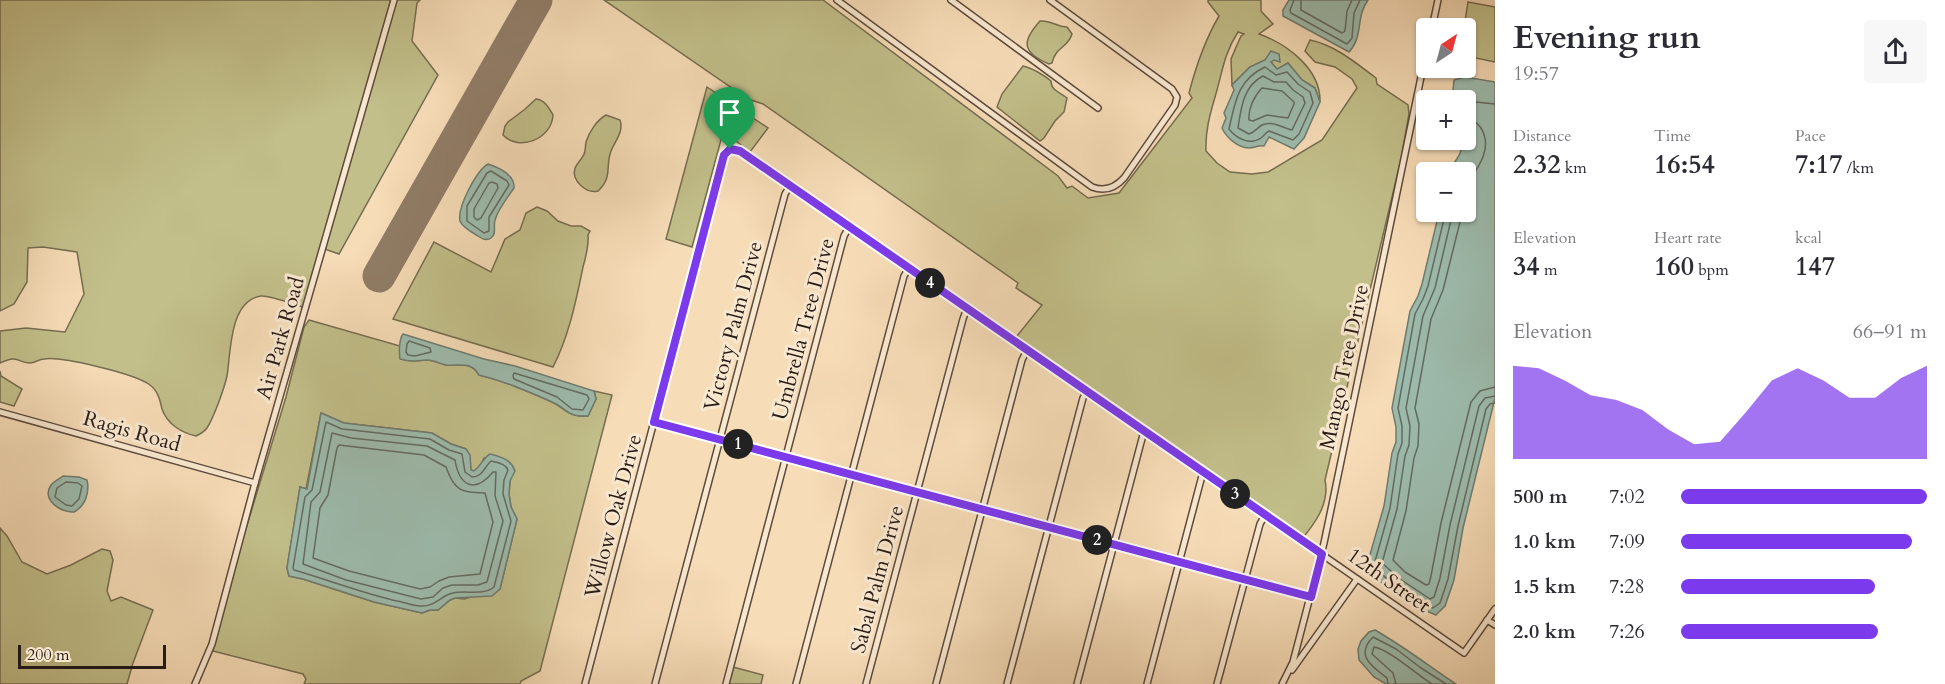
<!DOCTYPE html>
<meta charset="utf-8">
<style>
body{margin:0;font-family:Cardo,serif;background:#f7f7f7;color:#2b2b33;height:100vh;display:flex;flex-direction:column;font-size:22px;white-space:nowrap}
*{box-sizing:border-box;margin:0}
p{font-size:20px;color:#7c7c81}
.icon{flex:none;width:33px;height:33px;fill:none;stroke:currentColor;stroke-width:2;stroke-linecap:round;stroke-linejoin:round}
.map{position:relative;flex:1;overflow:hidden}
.sheet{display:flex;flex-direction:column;background:#fff;width:450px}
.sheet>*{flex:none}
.needle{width:39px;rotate:36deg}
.fabs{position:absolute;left:1416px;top:18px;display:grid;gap:12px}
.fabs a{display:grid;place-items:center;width:60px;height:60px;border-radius:6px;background:#fff;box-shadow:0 2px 4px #0004;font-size:30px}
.scale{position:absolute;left:18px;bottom:15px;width:148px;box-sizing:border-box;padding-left:6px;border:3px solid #291b15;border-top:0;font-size:16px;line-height:21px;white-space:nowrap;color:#291b15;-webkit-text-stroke:4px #f9e8d0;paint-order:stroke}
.pin{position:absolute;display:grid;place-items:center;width:51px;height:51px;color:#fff;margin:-62px -26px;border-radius:50% 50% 50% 0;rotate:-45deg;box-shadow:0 0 6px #0007}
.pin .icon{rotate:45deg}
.km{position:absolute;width:30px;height:30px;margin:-15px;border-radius:50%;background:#222;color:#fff;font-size:16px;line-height:30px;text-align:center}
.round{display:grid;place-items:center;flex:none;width:63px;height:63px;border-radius:6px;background:#f7f7f7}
.headline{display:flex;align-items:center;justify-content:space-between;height:102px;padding:0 18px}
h1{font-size:33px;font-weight:600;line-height:45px}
.metrics{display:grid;grid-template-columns:repeat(3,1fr);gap:9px;height:102px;padding:6px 18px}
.metrics div{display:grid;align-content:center}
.metrics b{font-size:26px;font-weight:600}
.metrics small{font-size:16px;font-weight:400}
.metrics p{font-size:16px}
.chart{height:168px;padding:12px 18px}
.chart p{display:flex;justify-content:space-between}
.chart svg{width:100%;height:108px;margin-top:6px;fill:#7c3aed;opacity:.7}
ul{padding:0 18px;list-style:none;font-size:20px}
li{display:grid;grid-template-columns:96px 72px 1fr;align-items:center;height:45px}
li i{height:15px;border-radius:8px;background:#7c3aed}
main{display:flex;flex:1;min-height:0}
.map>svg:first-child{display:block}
</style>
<main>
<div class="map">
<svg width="1495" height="684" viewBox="0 0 1495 684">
<rect width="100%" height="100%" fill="#f6dcb7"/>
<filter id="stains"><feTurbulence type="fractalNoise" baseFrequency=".00333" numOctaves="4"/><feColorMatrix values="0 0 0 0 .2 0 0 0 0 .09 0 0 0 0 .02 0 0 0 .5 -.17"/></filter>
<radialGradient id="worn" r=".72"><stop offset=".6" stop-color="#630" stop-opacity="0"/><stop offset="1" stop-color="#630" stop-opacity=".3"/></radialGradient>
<g fill="#c2bf8a" stroke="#766d50" stroke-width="1.5" fill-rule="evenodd">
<path d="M0,0h420l-3,3 -5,38 26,34 -99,179 -17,-6 -16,60c-11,-3 -36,-13 -45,-12 -32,5 -30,56 -34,80 -3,13 -13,41 -20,52 -2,3 -7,6 -11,8 -14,-3 -29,-12 -34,-27 -2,-9 -4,-18 -12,-24 -14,-11 -89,-29 -106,-26 -5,0 -9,4 -14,4 -14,0 -9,-9 -30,0v-32l26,-3 39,4 19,-38 -7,-42 -34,-5 -15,1 -1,34 -13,22 -14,7z"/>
<path d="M604,0h219l235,176 9,12 5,-2 16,12 31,-5 73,-95 -3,-5c7,-27 16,-53 30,-77l-11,-14v-2h53v11l12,13 -14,10c28,10 62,35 61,68l-5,-14 -13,-8 -14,-17 -11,7 -6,-8 8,-8 -29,13 -18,18 -1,-26 10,-23 3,-2 -6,-2c-13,20 -15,36 -21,58 -6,21 -12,39 -11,61l11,12 13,9 22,2 16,-2 54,-32 35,-52 -5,-9 -17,-12 -20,-5 -10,-11 5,-11c25,5 46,23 66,38l1,6 31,21 1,9 -8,45 -76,321c5,23 -10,44 -25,61l-124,-88 -159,-117 25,-31 -26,-17 2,-5 -255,-179 -15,-5z"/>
<polygon points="1468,2 1495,7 1495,62 1466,56 1466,28 1464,28"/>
<path d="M1040,21c11,-1 17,6 27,6l5,7c-4,14 -16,12 -20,29l-3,1c-28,-12 -27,-23 -9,-43z"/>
<path d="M1023,66c9,2 21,9 28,15 0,10 9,11 16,17l-3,14 -9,9 -11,17 -4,3 -43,-34 5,-13z"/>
<polygon points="707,87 768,128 750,152 731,137 722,136 692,247 666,239"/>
<path d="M536,99c9,1 13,9 17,16 -1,24 -34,37 -50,20l2,-9 3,-4 16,-12z"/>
<path d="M606,115l14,5c4,12 -5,21 -9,31 -6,16 2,26 -13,40 -11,3 -27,-10 -23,-23 2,-5 6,-8 8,-12 3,-4 2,-9 3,-14 3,-10 11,-22 20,-27z"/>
<path d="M537,207l10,4 11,10 13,5h10l9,5 -2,4c1,11 -2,21 -5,32 -7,34 -14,69 -30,100l-160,-48 41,-77 57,30 14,-33 15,-9 6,-17z"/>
<path d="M309,320l91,26v12c12,5 16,2 28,2 6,0 12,4 18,5 15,1 25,-4 33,10 25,6 48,16 71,26 16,7 17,17 38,15l8,-17 -2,-8 18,4 -72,276 -19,10 -1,3h-216l2,-5 -3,-5 -94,-24 77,-253 18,-70zM321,413l23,10 88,10 19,11 15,5c5,7 3,13 5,21l3,1 6,-4 4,-9 26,23 -1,13 2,13 6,12 -17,70 -36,10 -9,-1 -5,2 -12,10h-8l-8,3 -48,-11 -71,-23 -14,-3 -2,-8 13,-81 6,2z"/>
<polygon points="0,371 1,376 22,389 14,406 0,402"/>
<polygon points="0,528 7,536 22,562 47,574 71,565 102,549 110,551 113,560 107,591 111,601 121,597 153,610 133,663 127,684 0,684"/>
<polygon points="733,667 763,675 761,684 729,684"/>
</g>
<g fill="#9dbcae" stroke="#6f7c71" stroke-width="1.5">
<path d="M1289,0h79c-13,18 -4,36 -19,52l-66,-36v-6z"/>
<path d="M1271,51l8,3 1,8 -6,-2 -3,2 6,7 11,-6 14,17 13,8 5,14 -16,36 -10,11 -25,-12 -5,9c-6,-1 -9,2 -15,2 -11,0 -23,-11 -27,-20l4,-10 -2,-5 10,-23 -2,-5 18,-18 15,-7z"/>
<path d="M1465,77l30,5v316l-32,130 -9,52 -9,26 -9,9c-16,-6 -64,-33 -69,-50l17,-59 8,-53 4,-11v-15l-4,-19 18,-97 8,-15 4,-12 16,-67 -2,-5h30v-40h-18c6,-10 16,-19 14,-32h4v-40h-14l2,-20z"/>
<path d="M488,164c12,4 27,11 26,24 -6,9 -16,21 -19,32 -2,6 2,14 -4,18 -4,3 -9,1 -13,-2 -5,-3 -16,-9 -18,-15 -3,-14 17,-51 28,-57z"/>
<path d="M403,334l81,25 31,7 79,25 2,8 -8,17c-23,1 -20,-8 -38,-15 -23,-10 -46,-20 -71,-26 -8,-14 -18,-9 -33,-10 -6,-1 -12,-5 -18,-5 -13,0 -14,3 -28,-1 -1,-7 -1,-20 3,-25z"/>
<path d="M321,413l23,10 88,10 19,11 15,5 4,6 1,15 3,1c7,-5 8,-12 16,-17 11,3 21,5 25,17l-5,10 -1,13 2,13 6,12 -17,70 -8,7 -37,2 -5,2 -12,10h-8l-8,3 -48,-11 -71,-23 -14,-3 -2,-8 13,-81 7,2z"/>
<path d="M63,476l16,1 8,3c3,13 -2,26 -13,32 -13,1 -33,-12 -23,-27 3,-4 8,-6 12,-9z"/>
<path d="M1375,630c28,16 54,36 81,54h-70l-12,-7 -15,-17 -1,-11 3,-8 8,-9z"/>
</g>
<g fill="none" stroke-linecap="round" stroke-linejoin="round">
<g stroke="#636c62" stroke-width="1.5">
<polyline points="1294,0 1290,10 1291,13 1347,44 1352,38 1354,13 1360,0"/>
<polyline points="1301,0 1301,10 1342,33 1345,31 1347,11 1352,0"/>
<path d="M1265,67l11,8 11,-3 11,12 12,8 3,11 -14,31 -6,6 -24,-9c-4,2 -5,5 -8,7 -11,8 -25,0 -32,-9 6,-26 8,-49 36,-62z"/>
<path d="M1263,76l11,6h12l7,8 10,7 2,6 -13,27c-9,-2 -20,-10 -30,-5 -5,3 -7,7 -13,9l-11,-6c3,-19 5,-42 25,-52z"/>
<path d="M1262,88l20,3 12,11v2l-6,14 -21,-3 -14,6 -4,-1c-1,-11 5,-24 13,-32z"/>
<polygon points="491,171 507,181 509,185 489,217 489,231 484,233 467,221 467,206 487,173"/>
<polygon points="492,182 497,184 498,188 481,218 477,220 474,217 474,209 489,183"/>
<path d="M1466,186c10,-16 28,-37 15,-58 -3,-5 -10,-8 -12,-13l7,-13 19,2"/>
<path d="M1442,212l2,7 -16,67 -5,13 -8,15 -17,94 4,18v17l-4,11 -8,54 -16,57c10,15 42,36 59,43l7,-5 8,-24 10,-53 28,-117 4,-5 5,-1"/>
<polyline points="1450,212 1451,220 1435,288 1423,316 1406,408 1410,426 1409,445 1405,456 1397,509 1382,563 1400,579 1430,599 1434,597 1440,578 1450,525 1479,406 1485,398 1495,396"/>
<polyline points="1459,212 1460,222 1443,290 1431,319 1415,408 1419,424 1418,446 1414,458 1406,511 1393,560 1405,572 1426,585 1429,584 1431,576 1441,523 1471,402 1480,391 1495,387"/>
<polygon points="409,341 430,348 431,352 415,356 408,355 406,352 407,344"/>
<polygon points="514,373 587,395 589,399 583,410 572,409 557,397 514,379 513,376"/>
<path d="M326,422l16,7 10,1 78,9 19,11 13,4 3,18 7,5c11,0 12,-10 19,-16 6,1 15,3 17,9l-4,10 -1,14 8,27 -17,66c-11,9 -28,3 -41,6 -12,2 -17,14 -33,13 -7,0 -16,-4 -23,-5 -35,-8 -68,-21 -103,-31l-1,-2 12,-71 7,-7z"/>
<path d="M332,433l19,5 76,8 28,14c4,25 19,35 38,12h3l-1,24 8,25 -16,61 -9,3h-26l-9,3 -10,9 -12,2 -75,-19 -43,-16 8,-62 9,-10z"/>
<path d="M339,445l85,10 22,12c9,25 15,25 39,26l8,29 -13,52 -31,3 -10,4 -9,6 -10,2 -71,-18 -36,-13 7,-50 8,-13 9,-47z"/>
<polygon points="66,482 78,483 82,486 79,499 72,506 66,505 55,497 57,488"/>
<path d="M1388,684l-1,-6c-16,-12 -32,-23 -14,-41l23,12 25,19 25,16"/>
<path d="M1396,684l-3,-11 -21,-19 2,-7c16,3 42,27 58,37"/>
</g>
<polyline stroke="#907c66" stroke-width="33" points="379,276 536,0"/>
<g stroke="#5c4b3e" stroke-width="8">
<g id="street">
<path d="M837,0l255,187c13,5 23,1 32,-9l51,-73 2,-8 -5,-8 -122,-89"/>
<polyline points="951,0 1098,108"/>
<polyline points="1432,28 1438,0"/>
<polyline points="0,412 255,483"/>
<polyline points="654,422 1311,597"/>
<polyline points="1487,620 1495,625"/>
<polyline points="1292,670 1357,579"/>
<polyline points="195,684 212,644 255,483 394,0"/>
<polyline points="585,684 724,155 730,149 740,151 1464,653 1495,609"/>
<polyline points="655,684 785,194 790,186"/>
<polyline points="726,684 844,236 849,227"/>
<polyline points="796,684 904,276 909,268"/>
<polyline points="866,684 963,319 967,308"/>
<polyline points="936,684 1022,360 1027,350"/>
<polyline points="1007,684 1083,398 1087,391"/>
<polyline points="1077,684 1144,431"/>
<polyline points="1147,684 1203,472"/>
<polyline points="1217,684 1260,524 1265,515"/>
<polyline points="1282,684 1293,662 1324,543 1426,53"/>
</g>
</g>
<use href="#street" stroke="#f9e8d0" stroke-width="5"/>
</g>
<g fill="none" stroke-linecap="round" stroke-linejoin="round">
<g stroke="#fff" stroke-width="12">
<polygon id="route" points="730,149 740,151 1322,554 1311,597 654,422 724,155"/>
</g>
<use href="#route" stroke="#7c3aed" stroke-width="8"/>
</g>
<g text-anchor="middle" stroke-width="6" stroke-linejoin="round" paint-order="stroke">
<g font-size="21" fill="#291b15" stroke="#f9e8d0">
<text transform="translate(733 326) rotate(-75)" y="7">Victory Palm Drive</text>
<text transform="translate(803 329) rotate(-75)" y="7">Umbrella Tree Drive</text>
<text transform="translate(280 338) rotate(-74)" y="7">Air Park Road</text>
<text transform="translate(1344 367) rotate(-78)" y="7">Mango Tree Drive</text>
<text transform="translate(132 431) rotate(16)" y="7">Ragis Road</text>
<text transform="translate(613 516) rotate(-75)" y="7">Willow Oak Drive</text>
<text transform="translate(877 579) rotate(-75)" y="7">Sabal Palm Drive</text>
<text transform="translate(1389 580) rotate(35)" y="7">12th Street</text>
</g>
</g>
<rect width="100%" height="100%" filter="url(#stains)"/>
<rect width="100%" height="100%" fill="url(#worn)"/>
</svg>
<div class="fabs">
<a><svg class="needle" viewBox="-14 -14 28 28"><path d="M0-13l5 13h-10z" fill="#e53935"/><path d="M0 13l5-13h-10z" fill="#7c7c81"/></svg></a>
<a>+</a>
<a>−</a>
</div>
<div class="scale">200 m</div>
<div class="pin" style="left:730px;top:149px;background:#1e9e55"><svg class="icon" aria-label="arrive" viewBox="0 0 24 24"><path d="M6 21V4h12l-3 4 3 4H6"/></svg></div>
<b class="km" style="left:738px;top:444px">1</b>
<b class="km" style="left:1097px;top:540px">2</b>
<b class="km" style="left:1235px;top:494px">3</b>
<b class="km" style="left:930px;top:283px">4</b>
</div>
<section class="sheet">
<div class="headline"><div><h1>Evening run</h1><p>19:57</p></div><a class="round"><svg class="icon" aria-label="share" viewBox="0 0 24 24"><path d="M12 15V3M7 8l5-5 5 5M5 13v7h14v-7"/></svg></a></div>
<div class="metrics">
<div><p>Distance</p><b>2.32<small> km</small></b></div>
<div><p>Time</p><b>16:54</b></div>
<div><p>Pace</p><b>7:17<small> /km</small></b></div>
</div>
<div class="metrics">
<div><p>Elevation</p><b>34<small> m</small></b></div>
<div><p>Heart rate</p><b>160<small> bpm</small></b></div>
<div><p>kcal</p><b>147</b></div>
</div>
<div class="chart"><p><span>Elevation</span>66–91 m</p>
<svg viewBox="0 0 160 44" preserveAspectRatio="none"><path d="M0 44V6L10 7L20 12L30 18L40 20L50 24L60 32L70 38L80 37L90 25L100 12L110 7L120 12L130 19L140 19L150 11L160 6V44z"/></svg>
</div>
<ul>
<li><b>500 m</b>7:02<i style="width:100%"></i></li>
<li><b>1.0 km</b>7:09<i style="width:94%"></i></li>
<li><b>1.5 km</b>7:28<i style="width:79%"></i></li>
<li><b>2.0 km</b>7:26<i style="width:80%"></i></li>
</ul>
</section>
</main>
